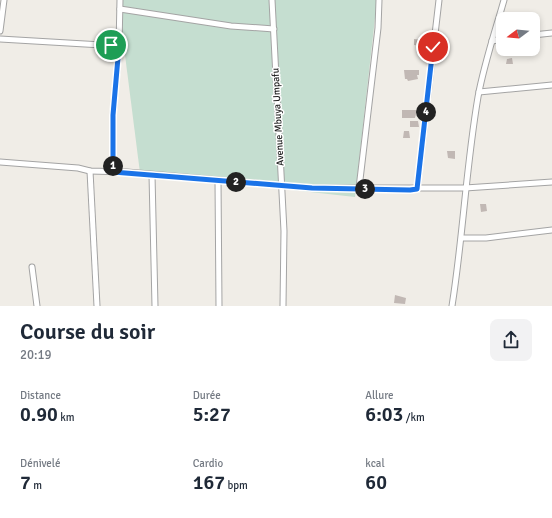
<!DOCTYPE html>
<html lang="fr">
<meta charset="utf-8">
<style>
body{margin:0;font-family:Signika,sans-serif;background:#f2f2f3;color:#1f2937;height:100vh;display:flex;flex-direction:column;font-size:15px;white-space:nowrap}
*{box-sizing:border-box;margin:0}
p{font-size:13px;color:#747a83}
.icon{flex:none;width:22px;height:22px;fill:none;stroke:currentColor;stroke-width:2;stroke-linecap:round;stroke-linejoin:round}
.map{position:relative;height:306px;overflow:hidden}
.panel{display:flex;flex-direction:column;background:#fff;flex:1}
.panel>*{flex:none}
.needle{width:26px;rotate:254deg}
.controls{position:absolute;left:496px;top:12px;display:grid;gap:8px}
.controls a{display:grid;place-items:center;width:44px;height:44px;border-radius:8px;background:#fff;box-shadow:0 2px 6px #0003;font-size:20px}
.pin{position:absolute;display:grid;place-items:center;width:34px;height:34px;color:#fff;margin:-17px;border:2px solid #fff;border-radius:50%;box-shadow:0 1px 4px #0007}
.km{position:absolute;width:20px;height:20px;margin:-10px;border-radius:50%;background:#222;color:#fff;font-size:11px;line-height:20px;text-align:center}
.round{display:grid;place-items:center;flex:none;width:42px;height:42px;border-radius:8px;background:#f2f2f3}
.head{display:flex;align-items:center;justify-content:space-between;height:68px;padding:0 20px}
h1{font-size:22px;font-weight:600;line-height:30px}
.stats{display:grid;grid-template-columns:repeat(3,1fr);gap:6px;height:68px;padding:4px 20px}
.stats div{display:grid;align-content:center}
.stats b{font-size:20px;font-weight:600}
.stats small{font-size:11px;font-weight:400}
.stats p{font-size:11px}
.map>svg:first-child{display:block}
</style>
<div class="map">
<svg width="552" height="306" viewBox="0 0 552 306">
<rect width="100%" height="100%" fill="#f0ede7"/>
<polygon fill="#c5ded0" points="118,0 377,0 355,197 140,173"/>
<g fill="#c1b8b4">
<polygon points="414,39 425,40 426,47 414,45"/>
<polygon points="512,58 513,64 506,64 507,59"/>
<polygon points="404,70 419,70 419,75 417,75 418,79 408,81 407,79 405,79"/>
<polygon points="402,110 417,110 415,118 402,118"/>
<polygon points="410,121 418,121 419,127 410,127"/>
<polygon points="404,131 409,131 410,138 403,138"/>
<polygon points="447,151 455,151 455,159 448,158"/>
<polygon points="480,204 486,204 487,211 481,212"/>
<polygon points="395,295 406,298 405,304 394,303"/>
</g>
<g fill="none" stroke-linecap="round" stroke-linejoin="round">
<g stroke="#a4a4a4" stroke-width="7">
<g id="minor">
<polyline points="272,0 284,231 283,306"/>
<polyline points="120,9 231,26 274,29"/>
<polyline points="0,31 4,0"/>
<polyline points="533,35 552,33"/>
<polyline points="0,39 119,46"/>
<polyline points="492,41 503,39"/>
<polyline points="479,92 552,85"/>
<polyline points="0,162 78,168 90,171 127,172 312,188 465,188 552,182"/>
<polyline points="90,171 97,306"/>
<polyline points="113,171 113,115 119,46 120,0"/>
<polyline points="152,175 155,306"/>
<polyline points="218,180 219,306"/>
<polyline points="359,188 378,28 379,0"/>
<polyline points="417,189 439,0"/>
<polyline points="462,238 486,238 552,230"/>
<polyline points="32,267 37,306"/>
<path d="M452,306c11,-69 14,-139 26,-209 6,-33 17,-65 26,-97"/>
</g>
</g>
<use href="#minor" stroke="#fff" stroke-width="5"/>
</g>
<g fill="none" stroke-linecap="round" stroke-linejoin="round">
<g stroke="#fff" stroke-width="8">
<polyline id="route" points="111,45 119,46 113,115 113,172 312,188 410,190 417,189 433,47"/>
</g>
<use href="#route" stroke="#1a73e8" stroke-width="5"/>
</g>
<g text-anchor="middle" stroke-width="3" stroke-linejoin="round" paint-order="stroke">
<g font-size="10" fill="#202020" stroke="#fff">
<text transform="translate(277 117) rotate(-93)" y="4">Avenue Mbuya Umpafu</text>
</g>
</g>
</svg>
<div class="controls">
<a><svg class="needle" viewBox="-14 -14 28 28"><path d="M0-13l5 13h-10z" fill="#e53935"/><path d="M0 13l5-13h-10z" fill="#747a83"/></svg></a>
</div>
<div class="pin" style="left:111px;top:45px;background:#1e9e55"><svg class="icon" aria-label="arrive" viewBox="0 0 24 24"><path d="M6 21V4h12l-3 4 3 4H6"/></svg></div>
<div class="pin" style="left:433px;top:47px;background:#d93025"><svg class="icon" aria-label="check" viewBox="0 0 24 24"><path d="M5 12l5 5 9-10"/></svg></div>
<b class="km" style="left:113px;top:166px">1</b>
<b class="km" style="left:236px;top:182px">2</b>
<b class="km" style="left:365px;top:189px">3</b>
<b class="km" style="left:426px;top:112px">4</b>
</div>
<section class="panel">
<div class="head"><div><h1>Course du soir</h1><p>20:19</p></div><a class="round"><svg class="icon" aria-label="share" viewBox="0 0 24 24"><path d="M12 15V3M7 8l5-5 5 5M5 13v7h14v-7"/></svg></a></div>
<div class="stats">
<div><p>Distance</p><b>0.90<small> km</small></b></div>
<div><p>Durée</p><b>5:27</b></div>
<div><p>Allure</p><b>6:03<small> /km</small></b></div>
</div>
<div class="stats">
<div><p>Dénivelé</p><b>7<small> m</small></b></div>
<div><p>Cardio</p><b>167<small> bpm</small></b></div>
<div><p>kcal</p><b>60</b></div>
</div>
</section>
